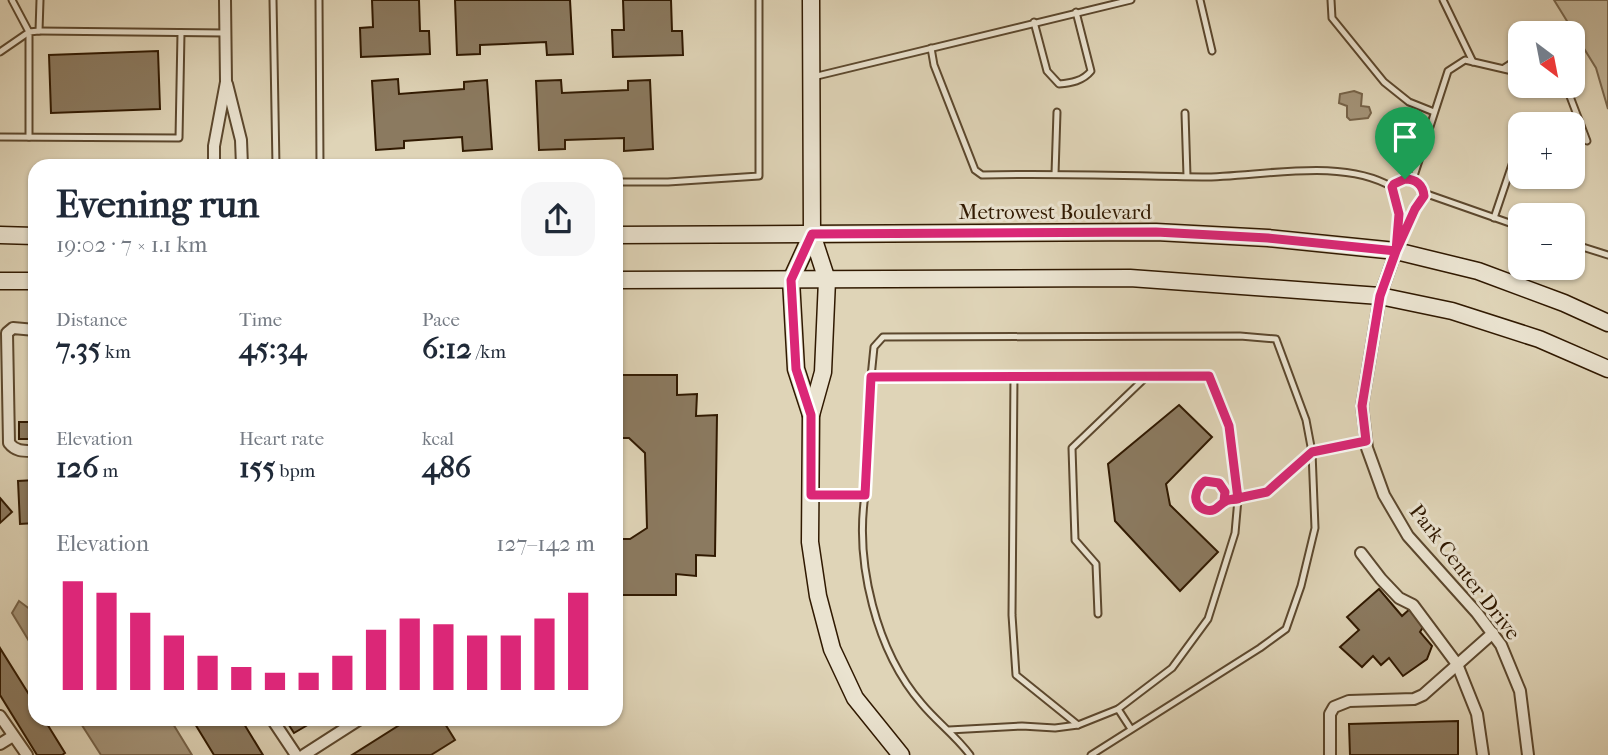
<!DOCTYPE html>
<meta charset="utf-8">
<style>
body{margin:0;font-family:"IM FELL French Canon",serif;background:#f6f6f7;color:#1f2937;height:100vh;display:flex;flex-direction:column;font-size:26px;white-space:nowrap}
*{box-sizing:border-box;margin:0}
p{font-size:23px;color:#747a83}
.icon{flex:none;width:38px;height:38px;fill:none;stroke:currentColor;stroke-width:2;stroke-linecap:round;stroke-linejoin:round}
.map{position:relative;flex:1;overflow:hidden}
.sheet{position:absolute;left:28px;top:159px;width:595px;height:567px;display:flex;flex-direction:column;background:#fff;border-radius:21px;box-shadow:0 2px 5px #0004}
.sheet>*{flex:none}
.needle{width:46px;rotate:148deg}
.buttons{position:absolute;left:1508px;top:21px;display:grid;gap:14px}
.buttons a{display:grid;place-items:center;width:77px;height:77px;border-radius:14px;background:#fff;box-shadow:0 2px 5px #0004;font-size:35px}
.pin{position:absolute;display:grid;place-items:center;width:60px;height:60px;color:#fff;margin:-72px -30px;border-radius:50% 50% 50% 0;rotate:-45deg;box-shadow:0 0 7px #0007}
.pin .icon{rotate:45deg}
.round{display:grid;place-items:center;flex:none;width:74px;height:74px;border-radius:21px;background:#f6f6f7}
.headline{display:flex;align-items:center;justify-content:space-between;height:119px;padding:0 28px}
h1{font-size:38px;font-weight:700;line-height:52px}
.stats{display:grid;grid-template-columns:repeat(3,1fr);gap:10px;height:119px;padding:7px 28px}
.stats div{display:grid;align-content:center}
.stats b{font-size:30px;font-weight:700}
.stats small{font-size:19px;font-weight:400}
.stats p{font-size:19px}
.chart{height:196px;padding:14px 28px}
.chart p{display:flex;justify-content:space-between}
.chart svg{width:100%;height:126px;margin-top:7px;stroke:#db2777;stroke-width:6}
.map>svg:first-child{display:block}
</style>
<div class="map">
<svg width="1608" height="755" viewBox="0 0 1608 755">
<rect width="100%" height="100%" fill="#dfd4b7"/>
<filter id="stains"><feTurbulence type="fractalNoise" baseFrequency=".00286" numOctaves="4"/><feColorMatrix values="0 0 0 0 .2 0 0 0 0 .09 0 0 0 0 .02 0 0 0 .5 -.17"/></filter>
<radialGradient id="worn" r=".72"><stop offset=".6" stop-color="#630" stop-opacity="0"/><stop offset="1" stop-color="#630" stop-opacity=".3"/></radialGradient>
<polygon fill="#c1b498" stroke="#78664c" stroke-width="2" points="1554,0 1608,0 1608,109 1596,68"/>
<g fill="#a49479" stroke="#766349" stroke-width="2">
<polygon points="1354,91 1362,94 1361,106 1369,107 1371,113 1368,118 1350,120 1347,117 1347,106 1339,103 1340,94"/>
<polygon points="19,601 35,613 35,651 12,613"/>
<polygon points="78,719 170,719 192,755 101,755"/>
</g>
<g fill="#8b7a60" stroke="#301901" stroke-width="2">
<polygon points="372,0 419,0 420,31 429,31 430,54 361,57 360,28 373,27"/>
<polygon points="455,0 570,0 573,54 547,55 546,42 480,45 480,54 457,55"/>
<polygon points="623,0 671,0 672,31 682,31 683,55 613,57 612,30 624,30"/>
<polygon points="158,51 160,109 51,113 49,55"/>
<polygon points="398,79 399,94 464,89 464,82 487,80 492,149 463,151 462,137 404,141 404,148 376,150 372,81"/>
<polygon points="561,80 562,93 628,90 628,81 650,80 653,149 624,151 624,138 565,140 565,149 539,150 536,81"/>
<polygon points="616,375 677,375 677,395 697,394 696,416 717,415 715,556 696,555 696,576 676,574 676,595 616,595 616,539 630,539 647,528 645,453 629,438 616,438"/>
<polygon points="1179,405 1212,437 1166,484 1170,505 1218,552 1180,591 1115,521 1108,464"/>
<rect x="19" y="422" width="16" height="17"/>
<polygon points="35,480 35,523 20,524 18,481"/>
<polygon points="0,498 12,512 0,523"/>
<polygon points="1379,589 1402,616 1412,607 1425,624 1420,632 1432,646 1427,659 1403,676 1389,658 1381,665 1373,656 1362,667 1340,647 1359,630 1347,617"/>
<polygon points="0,648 35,704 35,719 44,719 65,753 62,755 37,755 0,695"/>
<polygon points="192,719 241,719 263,755 214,755"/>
<polygon points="285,719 308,719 311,723 294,733"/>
<polygon points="409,719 442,719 455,740 431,755 352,755"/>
<polygon points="1458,721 1458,755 1350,755 1349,724"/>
</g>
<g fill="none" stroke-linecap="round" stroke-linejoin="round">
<g stroke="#5c482e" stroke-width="9">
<g id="lane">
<polyline points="273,0 276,166"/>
<polyline points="319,0 320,166"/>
<polyline points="1200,0 1212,51"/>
<polyline points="1331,0 1332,18 1384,82 1409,102 1434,112"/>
<polyline points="1443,0 1473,62"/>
<path d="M1034,22l13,49 12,13c12,-1 24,-3 32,-13l-15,-59"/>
<polyline points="39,31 225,33"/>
<path d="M931,48l3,17 41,105 7,5c73,-2 147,1 220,2 58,0 139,-20 190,10"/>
<polyline points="0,52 29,32 12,0"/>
<polyline points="1504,68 1521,57"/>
<polyline points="813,77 1131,0"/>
<polyline points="1566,86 1587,141"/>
<polyline points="1185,113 1187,176"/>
<polyline points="0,137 179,138 181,33"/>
<polyline points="29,137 29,32 39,31 40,0"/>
<polyline points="1055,174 1057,112"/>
<path d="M1405,179c11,0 18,6 19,17l-9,13 -19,42 3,-37 -7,-27 2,-3z"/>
<polyline points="1413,179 1448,71 1465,60 1521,73"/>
<polyline points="616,182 668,182 759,176 759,0"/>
<polyline points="1424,193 1521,227"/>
<polyline points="1494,218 1521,138"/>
<polyline points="1573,244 1608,255"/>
<polyline points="1014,375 1012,615 1016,675 1078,725"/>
<polyline points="871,377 874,347 883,337 1240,336 1276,339 1306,420 1312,452 1315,528 1301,586 1286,629 1260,648 1091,755"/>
<circle cx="1210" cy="495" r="15"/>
<polyline points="814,495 865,495 871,377 1209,376 1229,426 1238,499 1235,533 1208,619 1172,668 1118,709"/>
<path d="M865,495c-10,68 11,156 57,209 15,18 34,32 48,51"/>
<polyline points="1224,501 1267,492 1312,452 1366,441"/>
<polyline points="1098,614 1096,564 1075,540 1072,448 1145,378"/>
<polyline points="949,730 1022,726 1055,728 1078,725 1118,709 1131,729"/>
</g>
</g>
<g stroke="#5c482e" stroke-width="14">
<g id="street">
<polyline points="227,84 241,140 242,166"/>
<polyline points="214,166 214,146 226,82 225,0"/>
<polyline points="1396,251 1380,296 1362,406 1367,448 1384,495 1408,536 1477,613 1501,645 1520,691 1528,755"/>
<path d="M35,330l-22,-2 -6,5 2,110c7,9 15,8 26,8"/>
<polyline points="1361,553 1381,579 1399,598 1413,605 1457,664 1477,714 1483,755"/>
<polyline points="0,716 27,755"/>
<polyline points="272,719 296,755"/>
<polyline points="0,744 13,736"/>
<polyline points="304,755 360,719"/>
<polyline points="1330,755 1330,714 1334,707 1349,701 1414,699 1423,695 1493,633"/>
</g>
</g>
<g stroke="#301901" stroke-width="19">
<g id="secondary">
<polyline points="811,0 812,234 827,280 823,372 811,415 810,542 818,596 832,649 855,698 901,755"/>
<polyline points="0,235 35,236"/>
<polyline points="616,235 1156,232 1268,238 1396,251 1478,271 1564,303 1608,323"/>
<polyline points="616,280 1130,278 1380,296 1452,311 1539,339 1608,369"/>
<polyline points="0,281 35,281"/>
<polyline points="811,415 796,369 791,280 812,234"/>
</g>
</g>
<use href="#lane" stroke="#eae3d0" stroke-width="5"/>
<use href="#street" stroke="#eae3d0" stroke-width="10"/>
<use href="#secondary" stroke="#eae3d0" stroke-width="16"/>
</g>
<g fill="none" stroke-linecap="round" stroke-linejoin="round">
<g stroke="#fff" stroke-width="14">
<path id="route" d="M1405,179l-11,5 -2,3 7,27 -3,37 -128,-13 -112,-6 -344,2 -21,46 5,89 15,46v80h54l6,-118 338,-1 20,50 9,73c-4,1 -8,0 -12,2 -7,3 -10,12 -20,9 -16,-5 -11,-22 -1,-29l14,2 6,9 -1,9 43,-9 45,-40 54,-11 -4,-35 18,-110 16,-45 19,-42 9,-13c-1,-11 -8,-17 -19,-17"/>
</g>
<use href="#route" stroke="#db2777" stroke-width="9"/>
</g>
<g text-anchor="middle" stroke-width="6" stroke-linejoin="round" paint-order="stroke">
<g font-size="21" fill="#301901" stroke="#eae3d0">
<text x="1055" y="219">Metrowest Boulevard</text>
<text transform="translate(1465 572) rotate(52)" y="7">Park Center Drive</text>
</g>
</g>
<rect width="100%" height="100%" filter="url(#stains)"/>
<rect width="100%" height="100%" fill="url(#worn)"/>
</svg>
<div class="buttons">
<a><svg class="needle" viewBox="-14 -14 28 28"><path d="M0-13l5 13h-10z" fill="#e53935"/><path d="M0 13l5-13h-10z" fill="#747a83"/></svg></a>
<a>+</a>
<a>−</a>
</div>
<div class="pin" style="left:1405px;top:179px;background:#1e9e55"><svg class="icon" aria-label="arrive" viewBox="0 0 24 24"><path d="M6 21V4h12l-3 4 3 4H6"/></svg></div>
<section class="sheet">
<div class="headline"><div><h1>Evening run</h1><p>19:02 · 7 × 1.1 km</p></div><a class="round"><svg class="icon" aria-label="share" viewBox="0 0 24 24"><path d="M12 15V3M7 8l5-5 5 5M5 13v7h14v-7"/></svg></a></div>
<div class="stats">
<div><p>Distance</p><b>7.35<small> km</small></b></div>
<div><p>Time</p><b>45:34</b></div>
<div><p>Pace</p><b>6:12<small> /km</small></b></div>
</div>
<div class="stats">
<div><p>Elevation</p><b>126<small> m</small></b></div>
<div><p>Heart rate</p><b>155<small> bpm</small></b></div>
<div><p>kcal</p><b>486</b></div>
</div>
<div class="chart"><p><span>Elevation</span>127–142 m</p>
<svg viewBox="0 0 160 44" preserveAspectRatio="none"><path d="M5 44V6M15 44V10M25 44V17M35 44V25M45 44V32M55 44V36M65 44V38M75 44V38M85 44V32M95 44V23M105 44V19M115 44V21M125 44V25M135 44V25M145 44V19M155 44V10"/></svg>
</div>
</section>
</div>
